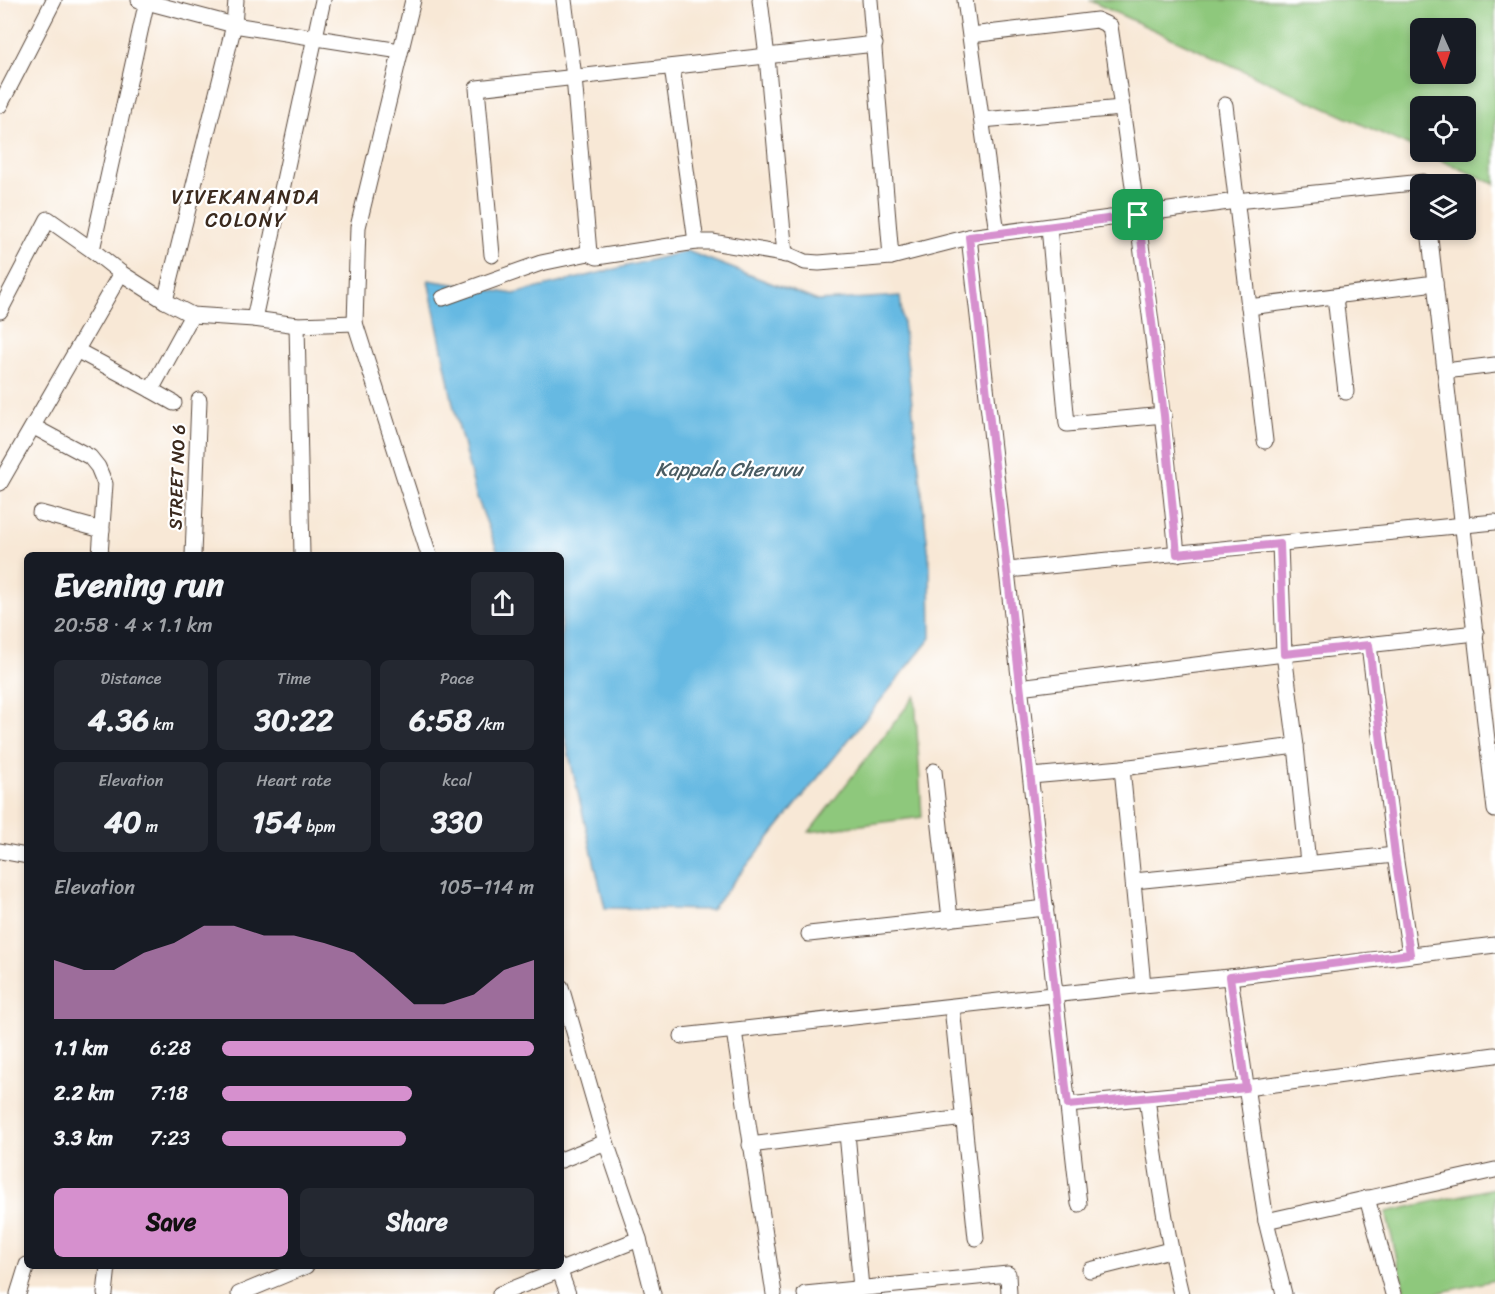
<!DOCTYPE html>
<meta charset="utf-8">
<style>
body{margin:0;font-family:Sriracha,sans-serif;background:#242831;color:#f1f3f6;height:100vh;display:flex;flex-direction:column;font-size:22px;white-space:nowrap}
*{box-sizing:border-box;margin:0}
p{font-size:20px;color:#9ea1a6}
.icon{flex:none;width:33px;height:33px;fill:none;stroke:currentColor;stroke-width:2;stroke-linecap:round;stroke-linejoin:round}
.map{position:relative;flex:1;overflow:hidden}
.side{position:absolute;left:24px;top:552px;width:540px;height:717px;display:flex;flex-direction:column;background:#171b24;border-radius:9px;box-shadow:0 3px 9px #0003}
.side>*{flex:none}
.needle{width:39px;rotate:177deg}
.controls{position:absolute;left:1410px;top:18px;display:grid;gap:12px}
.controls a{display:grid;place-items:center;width:66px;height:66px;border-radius:9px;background:#171b24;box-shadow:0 3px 9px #0003;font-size:30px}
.pin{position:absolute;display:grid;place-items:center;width:51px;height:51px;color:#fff;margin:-26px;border-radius:12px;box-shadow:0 3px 9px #0006}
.round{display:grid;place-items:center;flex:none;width:63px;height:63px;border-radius:9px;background:#242831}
.head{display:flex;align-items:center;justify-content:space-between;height:102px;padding:0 30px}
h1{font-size:33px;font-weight:800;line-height:45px}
.metrics{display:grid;grid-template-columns:repeat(3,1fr);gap:9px;height:102px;padding:6px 30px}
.metrics div{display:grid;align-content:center;border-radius:9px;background:#242831;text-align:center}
.metrics b{font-size:30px;font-weight:800}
.metrics small{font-size:16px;font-weight:400}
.metrics p{font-size:16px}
.chart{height:168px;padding:12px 30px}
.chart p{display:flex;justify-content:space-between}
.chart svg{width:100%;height:108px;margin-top:6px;fill:#d690ce;opacity:.7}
.cta{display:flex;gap:12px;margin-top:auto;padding:12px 30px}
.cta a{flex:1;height:69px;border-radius:9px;background:#d690ce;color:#111;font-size:24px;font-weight:800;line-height:69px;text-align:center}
.cta a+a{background:#242831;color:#f1f3f6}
ul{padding:0 30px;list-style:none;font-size:20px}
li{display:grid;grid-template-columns:96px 72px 1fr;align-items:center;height:45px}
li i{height:15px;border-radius:8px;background:#d690ce}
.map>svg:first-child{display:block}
</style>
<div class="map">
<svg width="1495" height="1294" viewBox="0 0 1495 1294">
<rect width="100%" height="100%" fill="#fff"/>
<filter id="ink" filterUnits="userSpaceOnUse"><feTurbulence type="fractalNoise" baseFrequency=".0167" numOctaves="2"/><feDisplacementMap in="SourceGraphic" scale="12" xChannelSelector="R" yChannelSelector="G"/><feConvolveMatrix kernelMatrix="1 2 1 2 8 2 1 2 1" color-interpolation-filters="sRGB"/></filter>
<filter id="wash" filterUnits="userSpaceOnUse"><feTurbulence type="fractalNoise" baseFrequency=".008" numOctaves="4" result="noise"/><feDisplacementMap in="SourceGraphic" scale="24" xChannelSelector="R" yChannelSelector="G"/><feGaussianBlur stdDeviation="1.35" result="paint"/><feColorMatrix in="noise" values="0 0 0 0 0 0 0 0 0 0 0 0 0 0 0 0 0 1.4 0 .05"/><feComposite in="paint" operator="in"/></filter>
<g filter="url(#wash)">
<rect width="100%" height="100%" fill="#f8e8d6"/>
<g fill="#8ec87c" stroke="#64794d" stroke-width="1.5" fill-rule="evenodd">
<path d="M1088,0h407v184l-73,-32h44v-46h-46v45zM1420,28h46v46h-46z"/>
<polygon points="915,696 922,817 809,832"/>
<polygon points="1495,1188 1495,1280 1434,1294 1405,1294 1386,1212"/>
</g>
<polygon fill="#66b9e2" stroke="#507280" stroke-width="1.5" points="687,251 818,301 900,296 930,566 931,638 711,910 605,908 561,721 561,555 499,555 476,495 453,404 428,280 514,294"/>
</g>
<g filter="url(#ink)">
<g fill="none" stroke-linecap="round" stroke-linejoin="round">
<g stroke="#57463a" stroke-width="17">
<g id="minor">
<polyline points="139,0 234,25 400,51"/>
<polyline points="564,0 574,77 589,253"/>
<polyline points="760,0 767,57 785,255"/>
<polyline points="870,0 891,257 969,237 1236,201 1423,182 1424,184"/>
<polyline points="965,0 997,233"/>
<path d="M971,35l126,-15 13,6c26,175 50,351 67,528"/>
<polyline points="672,67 696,242"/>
<polyline points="0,105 54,0"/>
<polyline points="1225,105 1265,441"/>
<polyline points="982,120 1122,108"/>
<polyline points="1049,227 1067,424 1164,415"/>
<polyline points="1429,230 1495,810"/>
<polyline points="969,237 1079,1204"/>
<polyline points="492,255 477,88 875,44"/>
<polyline points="121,273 165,301 192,315 254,319 297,325 355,323 429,555"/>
<polyline points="1335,297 1346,392"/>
<polyline points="443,298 541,263 589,253 597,257 696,242 712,242 789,255 805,262 819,263 891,257"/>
<polyline points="165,301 234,25 236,0"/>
<polyline points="1249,307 1435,283"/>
<polyline points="0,311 48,219 92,250"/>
<polyline points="254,319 323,0"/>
<polyline points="355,323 358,227 413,0"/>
<polyline points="297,325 302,555"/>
<polyline points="78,351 151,390 192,315"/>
<polyline points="1445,371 1495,365"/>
<polyline points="151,390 174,403"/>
<polyline points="34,427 90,457 98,467 105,484 100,555"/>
<polyline points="0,483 121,273 92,250 147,0"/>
<polyline points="40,513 102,530"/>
<polyline points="1280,544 1284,654 1296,746 1308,863"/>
<polyline points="193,555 199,400"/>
<polyline points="1008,570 1495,522"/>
<polyline points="1369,645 1395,855 1410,954"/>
<polyline points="1019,687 1284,654 1476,633"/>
<polyline points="1122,768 1143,985"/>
<polyline points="934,771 950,919"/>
<polyline points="1031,776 1122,768 1296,746"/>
<polyline points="0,851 27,856"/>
<polyline points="1134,881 1395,855"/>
<polyline points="809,934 1046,908"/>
<polyline points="1230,977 1266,1221 1284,1294"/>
<polyline points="561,987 606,1142 639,1239 653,1294"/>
<polyline points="952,1007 976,1238"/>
<polyline points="734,1031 774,1294"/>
<polyline points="682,1036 1143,985 1230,977 1495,945"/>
<path d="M1147,1098c9,66 18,131 34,196"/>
<polyline points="1068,1105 1246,1088 1495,1055"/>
<polyline points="847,1133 861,1288"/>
<polyline points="750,1145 964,1118"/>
<polyline points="561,1160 606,1142"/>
<polyline points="1367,1198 1393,1294"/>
<polyline points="1266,1221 1495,1170"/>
<polyline points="558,1266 568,1294"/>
<polyline points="1090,1270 1170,1250"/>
<polyline points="18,1294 27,1265"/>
<polyline points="105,1294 108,1266"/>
<polyline points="239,1294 306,1266"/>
<polyline points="500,1294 639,1239"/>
<polyline points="805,1294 1008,1274 1009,1294"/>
</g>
</g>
<use href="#minor" stroke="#fff" stroke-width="15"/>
</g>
</g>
<g fill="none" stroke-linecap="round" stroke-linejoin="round" filter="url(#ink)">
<g stroke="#fff" stroke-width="12">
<polygon id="route" points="1138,215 1164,415 1177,554 1280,544 1284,654 1369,645 1395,855 1410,954 1230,977 1246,1088 1068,1105 969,237"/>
</g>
<use href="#route" stroke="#d690ce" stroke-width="8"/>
</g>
<g text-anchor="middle" stroke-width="4.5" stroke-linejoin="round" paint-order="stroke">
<g font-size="18" fill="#3b2a1e" stroke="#fff">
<text transform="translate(177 477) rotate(-88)" y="6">STREET NO 6</text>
</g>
<g font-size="20" letter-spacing="1.5" fill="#3b2a1e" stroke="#fff">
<text x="246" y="204">VIVEKANANDA<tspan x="246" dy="23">COLONY</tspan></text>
</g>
<g font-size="20" font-style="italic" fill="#4a5c63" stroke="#fff">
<text x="729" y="476">Kappala Cheruvu</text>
</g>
</g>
</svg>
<div class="controls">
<a><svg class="needle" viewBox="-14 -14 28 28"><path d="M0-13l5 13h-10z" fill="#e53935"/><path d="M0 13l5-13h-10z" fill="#9ea1a6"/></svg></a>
<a><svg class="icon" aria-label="locate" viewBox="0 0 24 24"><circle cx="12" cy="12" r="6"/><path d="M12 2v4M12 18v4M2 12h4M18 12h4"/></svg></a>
<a><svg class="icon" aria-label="layers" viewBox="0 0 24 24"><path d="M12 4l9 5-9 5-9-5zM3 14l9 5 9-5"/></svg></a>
</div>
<div class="pin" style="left:1138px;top:215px;background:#1e9e55"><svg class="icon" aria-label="arrive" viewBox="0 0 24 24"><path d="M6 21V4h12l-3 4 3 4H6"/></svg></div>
<section class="side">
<div class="head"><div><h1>Evening run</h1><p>20:58 · 4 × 1.1 km</p></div><a class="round"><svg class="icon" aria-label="share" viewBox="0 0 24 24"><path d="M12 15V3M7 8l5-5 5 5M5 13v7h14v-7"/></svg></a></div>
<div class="metrics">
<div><p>Distance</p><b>4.36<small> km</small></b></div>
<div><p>Time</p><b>30:22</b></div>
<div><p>Pace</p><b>6:58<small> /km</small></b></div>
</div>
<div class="metrics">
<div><p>Elevation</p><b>40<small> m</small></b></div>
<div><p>Heart rate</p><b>154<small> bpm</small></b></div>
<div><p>kcal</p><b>330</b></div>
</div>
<div class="chart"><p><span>Elevation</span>105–114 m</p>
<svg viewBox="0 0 160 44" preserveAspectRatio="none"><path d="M0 44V20L10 24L20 24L30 17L40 13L50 6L60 6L70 10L80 10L90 13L100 17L110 27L120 38L130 38L140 34L150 24L160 20V44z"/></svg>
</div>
<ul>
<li><b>1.1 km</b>6:28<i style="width:100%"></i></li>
<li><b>2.2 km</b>7:18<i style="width:61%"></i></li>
<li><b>3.3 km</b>7:23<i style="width:59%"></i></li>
</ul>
<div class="cta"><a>Save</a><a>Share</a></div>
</section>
</div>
